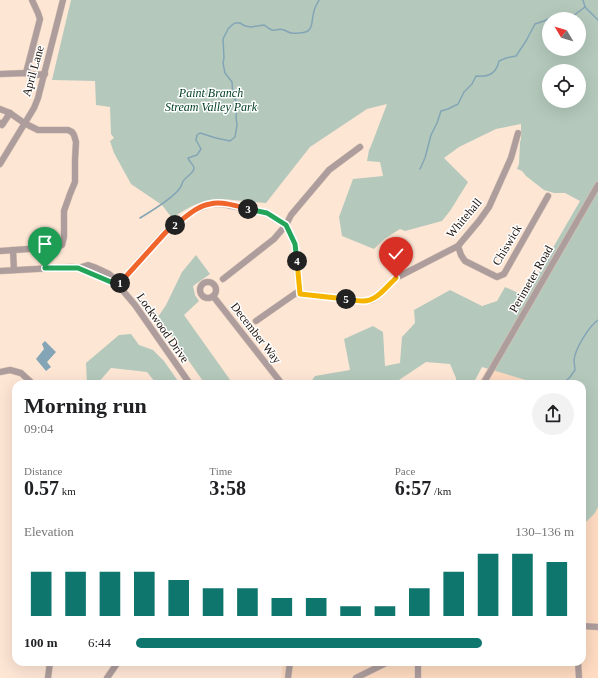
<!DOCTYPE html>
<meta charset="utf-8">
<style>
body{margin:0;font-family:"Times New Roman",serif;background:#f2f2f2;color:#202124;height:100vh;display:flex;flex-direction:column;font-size:15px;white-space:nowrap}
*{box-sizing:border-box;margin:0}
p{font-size:13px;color:#757577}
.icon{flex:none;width:22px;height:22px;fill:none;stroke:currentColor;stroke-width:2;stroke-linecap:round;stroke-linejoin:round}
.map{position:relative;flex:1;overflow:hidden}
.drawer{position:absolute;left:12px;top:380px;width:574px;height:286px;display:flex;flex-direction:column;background:#fff;border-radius:12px;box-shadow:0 4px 16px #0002}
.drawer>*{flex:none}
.needle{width:26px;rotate:308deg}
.fabs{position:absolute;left:542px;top:12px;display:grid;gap:8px}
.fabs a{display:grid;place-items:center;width:44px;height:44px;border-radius:50%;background:#fff;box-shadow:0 4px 16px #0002;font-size:20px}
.pin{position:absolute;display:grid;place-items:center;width:34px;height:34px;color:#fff;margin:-41px -17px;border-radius:50% 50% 50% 0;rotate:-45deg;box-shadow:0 0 4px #0007}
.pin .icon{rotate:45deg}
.km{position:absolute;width:20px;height:20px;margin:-10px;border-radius:50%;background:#222;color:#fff;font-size:11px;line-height:20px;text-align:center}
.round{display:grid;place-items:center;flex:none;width:42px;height:42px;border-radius:21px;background:#f2f2f2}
.summary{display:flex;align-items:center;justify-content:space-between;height:68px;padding:0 12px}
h1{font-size:22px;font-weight:700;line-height:30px}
.metrics{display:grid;grid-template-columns:repeat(3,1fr);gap:6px;height:68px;padding:4px 12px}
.metrics div{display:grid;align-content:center}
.metrics b{font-size:20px;font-weight:700}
.metrics small{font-size:11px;font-weight:400}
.metrics p{font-size:11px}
.chart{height:112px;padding:8px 12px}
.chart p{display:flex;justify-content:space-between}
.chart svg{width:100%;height:72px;margin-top:4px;stroke:#0f766e;stroke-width:6}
ul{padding:0 12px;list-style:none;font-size:13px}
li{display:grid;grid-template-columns:64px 48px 1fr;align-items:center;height:30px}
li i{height:10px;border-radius:5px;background:#0f766e}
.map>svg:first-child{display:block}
</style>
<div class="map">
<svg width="598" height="678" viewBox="0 0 598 678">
<rect width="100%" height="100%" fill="#fee6d5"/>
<polygon fill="#fddac0" points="598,171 598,678 281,678 283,662 582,662 582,384 478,384"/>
<g fill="#b4c9bc" fill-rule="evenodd">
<path d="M71,0h527v507l-3,6 -13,13v-142h-48l-5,-3 -47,-14 -9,17h-17v-6l-6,-14 -24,-2 -33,22h-84l6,-8 35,-6 -6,-31 29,-13 10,6 2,34 15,-3 2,-26 13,-14 -1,-13 36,-20 32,16 15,-5 8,-14 20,9 55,-95 -15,-8h-11l-10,-3 -18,-14 -4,-5 -5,-2 2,-5 1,-22 1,-3v-15l-25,5 -37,18 -15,11 24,24 -18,29 -8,10 -37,10 -5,-2 -16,10 -10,10 -32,-13 -3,-19 14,-38 30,-3 -3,-14 -13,-1 2,-11 2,-4 16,-42 -20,5 -57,38 -44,56c-7,-1 -14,-1 -22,-2 -32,-4 -46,-1 -72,17l-10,-13 -31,-21 -17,-31 -4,-12 4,-3 -3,-4 -1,-27 -14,-2 -1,-24 -43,-1zM549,19h30v30h-30zM549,71h30v30h-30z"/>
<polygon points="196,255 210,274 193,286 195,295 199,301 184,315 233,384 205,384 158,317 166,305 182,272"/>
<polygon points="131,334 139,345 153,350 164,361 180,384 156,384 155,382 147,372 111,368 97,384 87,384 86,363 119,335"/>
</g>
<polygon fill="#83a5b5" points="45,341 56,352 47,362 51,367 46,371 36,359 44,349 42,344"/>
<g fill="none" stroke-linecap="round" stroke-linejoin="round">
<g stroke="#83a5b5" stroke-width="1.5">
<polyline points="583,0 585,7 598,20"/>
<polyline points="569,19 585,7"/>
<path d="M420,169l5,-11 6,-23 6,-12 4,-12 7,-2 10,-5 6,-12 8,-8 4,-8c13,1 20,-2 23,-15l7,-3 10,-2 10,-15 9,-17 9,-3 10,-5 11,3"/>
<path d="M140,218c10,-6 34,-21 40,-30 2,-3 2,-6 4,-8 3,-4 10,-7 10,-12 0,-4 -5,-6 -6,-10l9,-3 4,-6 -5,-9 1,-5 3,-2 16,5 14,3 5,-4 2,-12 -1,-8 1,-7 -1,-9 -3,-5 -1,-14 -7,-9 -2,-10 1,-5 -1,-19 5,-10 4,-4 3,-2h5l5,3 6,1 13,-2c2,1 5,4 8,5 4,1 6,-2 12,0 6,3 8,4 15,3 17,0 11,-13 16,-25 1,-3 3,-6 4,-8"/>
<path d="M563,384l7,-7 5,-7c0,-3 -1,-7 -1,-10 1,-11 15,-34 24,-40"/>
</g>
<g stroke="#dac4b5" stroke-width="7">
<g id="minor">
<polyline points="26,73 40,19 38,13 32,0"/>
<polyline points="0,74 26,73 36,75 45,74"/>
<polyline points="0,109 10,113 24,123 38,130 68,130 72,132 74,135 76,142 75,160 75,182 70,194 64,211 64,237 62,245 57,247 0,251"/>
<polyline points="0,123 2,125 10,113"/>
<polyline points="0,164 34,108 38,98 63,0"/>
<polyline points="458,246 461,255 465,261 497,277 504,274 548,196"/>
<polyline points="13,250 14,270"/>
<polyline points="78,268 118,285"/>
<polyline points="0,271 72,267 78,268 88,265 94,267 109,274 116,280 118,285 135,305 190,384"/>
<polyline points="223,279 274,239 286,225 291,215 329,170 360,147"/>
<circle cx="208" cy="290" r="8"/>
<polyline points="118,285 166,231 193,211 210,204 222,204 267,213 286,225 295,244 300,294 363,301 372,300 378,296 396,278 458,246 479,221 489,207 511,158 518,133"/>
<polyline points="213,296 282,384"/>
<polyline points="256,321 299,291"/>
<polyline points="0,372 10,370 21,373 33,384"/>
<polyline points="483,384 598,185"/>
<polyline points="582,626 598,627"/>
<polyline points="418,662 418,678"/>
<polyline points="578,662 579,678"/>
<polyline points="48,678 50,662"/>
<polyline points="107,678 118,662"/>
<polyline points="288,678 290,662"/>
<polyline points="356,678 388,662"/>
</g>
</g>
<use href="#minor" stroke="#ad9d9c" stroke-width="6"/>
</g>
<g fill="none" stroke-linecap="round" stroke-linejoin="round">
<g stroke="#fff" stroke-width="8">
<polyline id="split-1" points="45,268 78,268 118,285 120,283"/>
</g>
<g stroke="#fff" stroke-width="8">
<polyline id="split-2" points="120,283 166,232 175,225"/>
</g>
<g stroke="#fff" stroke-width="8">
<path id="split-3" d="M175,225c11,-8 22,-19 35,-21 12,-3 27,2 38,5"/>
</g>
<g stroke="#fff" stroke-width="8">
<polyline id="split-4" points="248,209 267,213 286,225 295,244 297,261"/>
</g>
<g stroke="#fff" stroke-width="8">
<polyline id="split-5" points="297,261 300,294 346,299"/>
</g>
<g stroke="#fff" stroke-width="8">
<path id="split-6" d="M346,299c6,1 11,2 17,2 14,0 23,-14 33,-23"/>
</g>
<use href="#split-1" stroke="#22a559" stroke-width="5"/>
<use href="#split-2" stroke="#f0652b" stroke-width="5"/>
<use href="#split-3" stroke="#f0652b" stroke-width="5"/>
<use href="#split-4" stroke="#22a559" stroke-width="5"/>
<use href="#split-5" stroke="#f5b400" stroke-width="5"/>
<use href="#split-6" stroke="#f5b400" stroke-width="5"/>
</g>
<g text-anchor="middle" stroke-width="3" stroke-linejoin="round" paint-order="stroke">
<g font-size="12" fill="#1e140d" stroke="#fff">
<text transform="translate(33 71) rotate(-74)" y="4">April Lane</text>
<text transform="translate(464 218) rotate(-50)" y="4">Whitehall</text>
<text transform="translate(507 245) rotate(-59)" y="4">Chiswick</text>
<text transform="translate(531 279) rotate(-60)" y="4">Perimeter Road</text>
<text transform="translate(163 328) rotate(55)" y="4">Lockwood Drive</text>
<text transform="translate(256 333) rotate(52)" y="4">December Way</text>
</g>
<g font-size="12" font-style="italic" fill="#024026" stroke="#fff">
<text x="211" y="97">Paint Branch<tspan x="211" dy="14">Stream Valley Park</tspan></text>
</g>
</g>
</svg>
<div class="fabs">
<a><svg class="needle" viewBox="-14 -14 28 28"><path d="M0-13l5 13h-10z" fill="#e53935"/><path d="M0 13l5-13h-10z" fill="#757577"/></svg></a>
<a><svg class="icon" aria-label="locate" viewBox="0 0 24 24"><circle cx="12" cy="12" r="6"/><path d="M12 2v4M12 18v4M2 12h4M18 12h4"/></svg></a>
</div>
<div class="pin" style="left:45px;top:268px;background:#1e9e55"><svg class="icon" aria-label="arrive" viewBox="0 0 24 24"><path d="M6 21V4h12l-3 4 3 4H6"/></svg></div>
<div class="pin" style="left:396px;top:278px;background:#d93025"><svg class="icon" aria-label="check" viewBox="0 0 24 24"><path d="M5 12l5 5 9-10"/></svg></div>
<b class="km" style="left:120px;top:283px">1</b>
<b class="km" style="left:175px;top:225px">2</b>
<b class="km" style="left:248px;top:209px">3</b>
<b class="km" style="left:297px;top:261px">4</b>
<b class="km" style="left:346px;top:299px">5</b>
<section class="drawer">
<div class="summary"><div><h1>Morning run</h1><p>09:04</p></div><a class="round"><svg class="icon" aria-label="share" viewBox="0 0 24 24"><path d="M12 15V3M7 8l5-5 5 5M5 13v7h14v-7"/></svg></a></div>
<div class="metrics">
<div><p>Distance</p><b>0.57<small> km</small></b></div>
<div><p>Time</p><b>3:58</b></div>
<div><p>Pace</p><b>6:57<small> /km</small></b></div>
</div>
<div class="chart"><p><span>Elevation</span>130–136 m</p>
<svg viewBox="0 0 160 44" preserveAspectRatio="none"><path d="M5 44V17M15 44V17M25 44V17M35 44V17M45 44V22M55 44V27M65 44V27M75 44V33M85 44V33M95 44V38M105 44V38M115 44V27M125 44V17M135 44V6M145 44V6M155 44V11"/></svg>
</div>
<ul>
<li><b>100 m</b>6:44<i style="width:79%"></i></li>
</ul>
</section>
</div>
